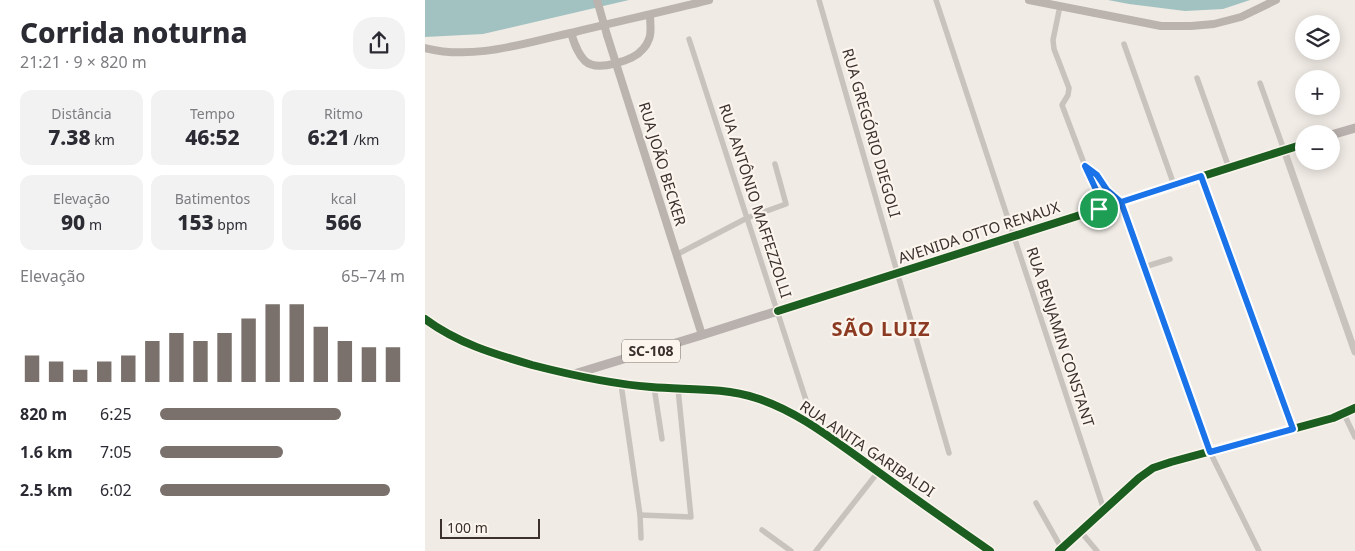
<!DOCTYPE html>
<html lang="pt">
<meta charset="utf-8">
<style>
body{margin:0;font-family:"Noto Sans",sans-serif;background:#f2f2f3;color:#2b2b33;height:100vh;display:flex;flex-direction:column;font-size:19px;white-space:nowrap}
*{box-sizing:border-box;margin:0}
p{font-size:16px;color:#7c7c81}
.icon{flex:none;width:28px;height:28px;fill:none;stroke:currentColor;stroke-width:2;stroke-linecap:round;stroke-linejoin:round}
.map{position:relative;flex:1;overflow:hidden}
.drawer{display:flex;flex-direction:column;background:#fff;width:425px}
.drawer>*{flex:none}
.controls{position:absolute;left:870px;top:15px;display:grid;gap:10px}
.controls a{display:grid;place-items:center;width:45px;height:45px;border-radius:50%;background:#fff;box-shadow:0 2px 12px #0003;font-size:25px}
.scale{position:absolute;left:15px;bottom:12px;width:100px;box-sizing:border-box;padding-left:5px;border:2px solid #3b302b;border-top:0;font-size:14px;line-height:18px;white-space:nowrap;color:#3b302b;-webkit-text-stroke:4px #fbf5ee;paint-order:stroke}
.pin{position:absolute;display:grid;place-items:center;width:42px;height:42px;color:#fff;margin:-21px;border:2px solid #fff;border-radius:50%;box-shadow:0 1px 5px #0007}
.round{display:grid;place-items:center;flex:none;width:52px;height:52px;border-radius:20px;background:#f2f2f3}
.summary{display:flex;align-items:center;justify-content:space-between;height:85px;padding:0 20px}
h1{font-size:28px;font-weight:800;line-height:38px}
.metrics{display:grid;grid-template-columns:repeat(3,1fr);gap:8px;height:85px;padding:5px 20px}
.metrics div{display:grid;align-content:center;border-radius:12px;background:#f2f2f3;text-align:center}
.metrics b{font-size:21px;font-weight:800}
.metrics small{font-size:14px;font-weight:400}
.metrics p{font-size:14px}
.chart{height:140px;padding:10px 20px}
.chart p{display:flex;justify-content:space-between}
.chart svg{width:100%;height:90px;margin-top:5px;stroke:#7a716c;stroke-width:6}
ul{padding:0 20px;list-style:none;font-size:16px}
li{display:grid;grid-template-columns:80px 60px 1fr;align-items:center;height:38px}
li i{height:12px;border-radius:6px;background:#7a716c}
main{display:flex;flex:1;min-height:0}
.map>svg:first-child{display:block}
</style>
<main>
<section class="drawer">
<div class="summary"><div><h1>Corrida noturna</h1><p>21:21 · 9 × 820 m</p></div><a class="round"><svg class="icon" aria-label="share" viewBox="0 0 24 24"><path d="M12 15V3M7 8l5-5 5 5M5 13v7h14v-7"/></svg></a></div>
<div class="metrics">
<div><p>Distância</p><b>7.38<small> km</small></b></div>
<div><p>Tempo</p><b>46:52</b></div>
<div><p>Ritmo</p><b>6:21<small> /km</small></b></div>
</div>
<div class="metrics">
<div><p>Elevação</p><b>90<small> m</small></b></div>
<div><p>Batimentos</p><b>153<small> bpm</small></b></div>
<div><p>kcal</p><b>566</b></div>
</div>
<div class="chart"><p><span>Elevação</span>65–74 m</p>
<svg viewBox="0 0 160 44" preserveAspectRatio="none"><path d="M5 44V31M15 44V34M25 44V38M35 44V34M45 44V31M55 44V24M65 44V20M75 44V24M85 44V20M95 44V13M105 44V6M115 44V6M125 44V17M135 44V24M145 44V27M155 44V27"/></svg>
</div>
<ul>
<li><b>820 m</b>6:25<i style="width:74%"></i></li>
<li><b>1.6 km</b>7:05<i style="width:50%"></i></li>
<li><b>2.5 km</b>6:02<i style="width:94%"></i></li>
</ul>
</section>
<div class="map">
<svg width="930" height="551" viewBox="0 0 930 551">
<rect width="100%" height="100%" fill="#f0ebe5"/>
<g fill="#a1c2c1">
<polygon points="0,0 204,0 58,34 0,37"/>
<polygon points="683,0 825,0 798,9 760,11 704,4"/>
</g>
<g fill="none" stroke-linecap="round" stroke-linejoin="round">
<g stroke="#c9c3be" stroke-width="5.5">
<polyline points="394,0 524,453"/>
<polyline points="511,0 679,510"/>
<polyline points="635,6 628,40 629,49 644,88 643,95 637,105 660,166 673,193 674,209"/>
<polyline points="264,39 390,428"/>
<polyline points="699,44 749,185"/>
<polyline points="772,78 804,168"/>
<polyline points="835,83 859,150"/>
<polyline points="660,166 672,175 682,190 696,202 785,452 834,551"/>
<polyline points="776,176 868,429"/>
<polyline points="251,255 322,218 361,204 350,164"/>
<polyline points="719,267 745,259"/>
<polyline points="196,384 215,515 216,538"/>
<polyline points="229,387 237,439"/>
<polyline points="919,414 930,437"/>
<polyline points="611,503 637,549"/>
<polyline points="215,515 266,517 253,389"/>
<polyline points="337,530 366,551"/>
<polyline points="656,532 672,551"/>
<polyline points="391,551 453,472"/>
</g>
<polyline stroke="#c9c3be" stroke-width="7" points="859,150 930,352"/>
<g stroke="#bab3ae" stroke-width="8">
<polyline points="604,0 736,26 766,26 789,24 816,17 851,0"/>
<path d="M146,33c3,9 6,20 14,28 12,11 48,0 58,-12 2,-2 5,-7 6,-10 3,-7 1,-16 1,-24"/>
<polyline points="182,35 277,335"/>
<path d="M0,48c50,13 102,-6 150,-16 45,-11 90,-21 134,-32"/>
</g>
<g stroke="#b8b1ad" stroke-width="9">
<polyline points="906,135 930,128"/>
<path d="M0,319c32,24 69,35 107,46 39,10 78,19 119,22 34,3 72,0 105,11 41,13 76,41 110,65 41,30 82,59 124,88"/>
<polyline points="146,375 277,335 879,144"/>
<polyline points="634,551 714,478 728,468 746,462 908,418 930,408"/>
</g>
<polyline stroke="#bab3ae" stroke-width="8" points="172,0 182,35"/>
<g stroke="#fbf5ee" stroke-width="11">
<g id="cycleway">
<polyline points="353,311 879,144"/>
<path d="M0,319c32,24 69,35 107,46 39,10 78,19 119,22 34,3 72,0 105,11 41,13 76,41 110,65 41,30 82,59 124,88"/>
<polyline points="634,551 714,478 728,468 746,462 908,418 930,408"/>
</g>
</g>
<use href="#cycleway" stroke="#1b5e20" stroke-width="8"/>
</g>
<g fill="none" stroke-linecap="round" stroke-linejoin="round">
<g stroke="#fff" stroke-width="10">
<polyline id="route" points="674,209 696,202 785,452 868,429 776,176 696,202 682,190 672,175 660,166 673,194 674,209"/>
</g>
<use href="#route" stroke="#1a73e8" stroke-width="6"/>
</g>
<g text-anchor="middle" stroke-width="4.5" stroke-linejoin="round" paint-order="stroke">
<rect fill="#fbf5ee" stroke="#756b66" stroke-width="1" x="197" y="339.5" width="58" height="23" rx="4"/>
<g font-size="14" font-weight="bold" fill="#3b302b">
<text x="226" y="356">SC-108</text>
</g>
<g font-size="15" fill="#3b302b" stroke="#fbf5ee">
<text transform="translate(446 133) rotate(74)" y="5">RUA GREGÓRIO DIEGOLI</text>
<text transform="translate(237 164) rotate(73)" y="5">RUA JOÃO BECKER</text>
<text transform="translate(330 201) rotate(72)" y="5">RUA ANTÔNIO MAFFEZZOLLI</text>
<text transform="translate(554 233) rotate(-18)" y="5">AVENIDA OTTO RENAUX</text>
<text transform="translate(635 337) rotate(72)" y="5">RUA BENJAMIN CONSTANT</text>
<text transform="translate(442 449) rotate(34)" y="5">RUA ANITA GARIBALDI</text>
</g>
<g font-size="20" font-weight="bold" letter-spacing="1" fill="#8c3b22" stroke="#fbf5ee">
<text x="456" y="336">SÃO LUIZ</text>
</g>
</g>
</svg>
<div class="controls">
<a><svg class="icon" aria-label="layers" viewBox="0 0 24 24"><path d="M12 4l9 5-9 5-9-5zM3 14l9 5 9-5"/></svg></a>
<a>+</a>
<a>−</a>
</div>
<div class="scale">100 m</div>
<div class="pin" style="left:674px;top:209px;background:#1e9e55"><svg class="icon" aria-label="arrive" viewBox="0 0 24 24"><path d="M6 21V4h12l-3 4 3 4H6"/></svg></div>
</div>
</main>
